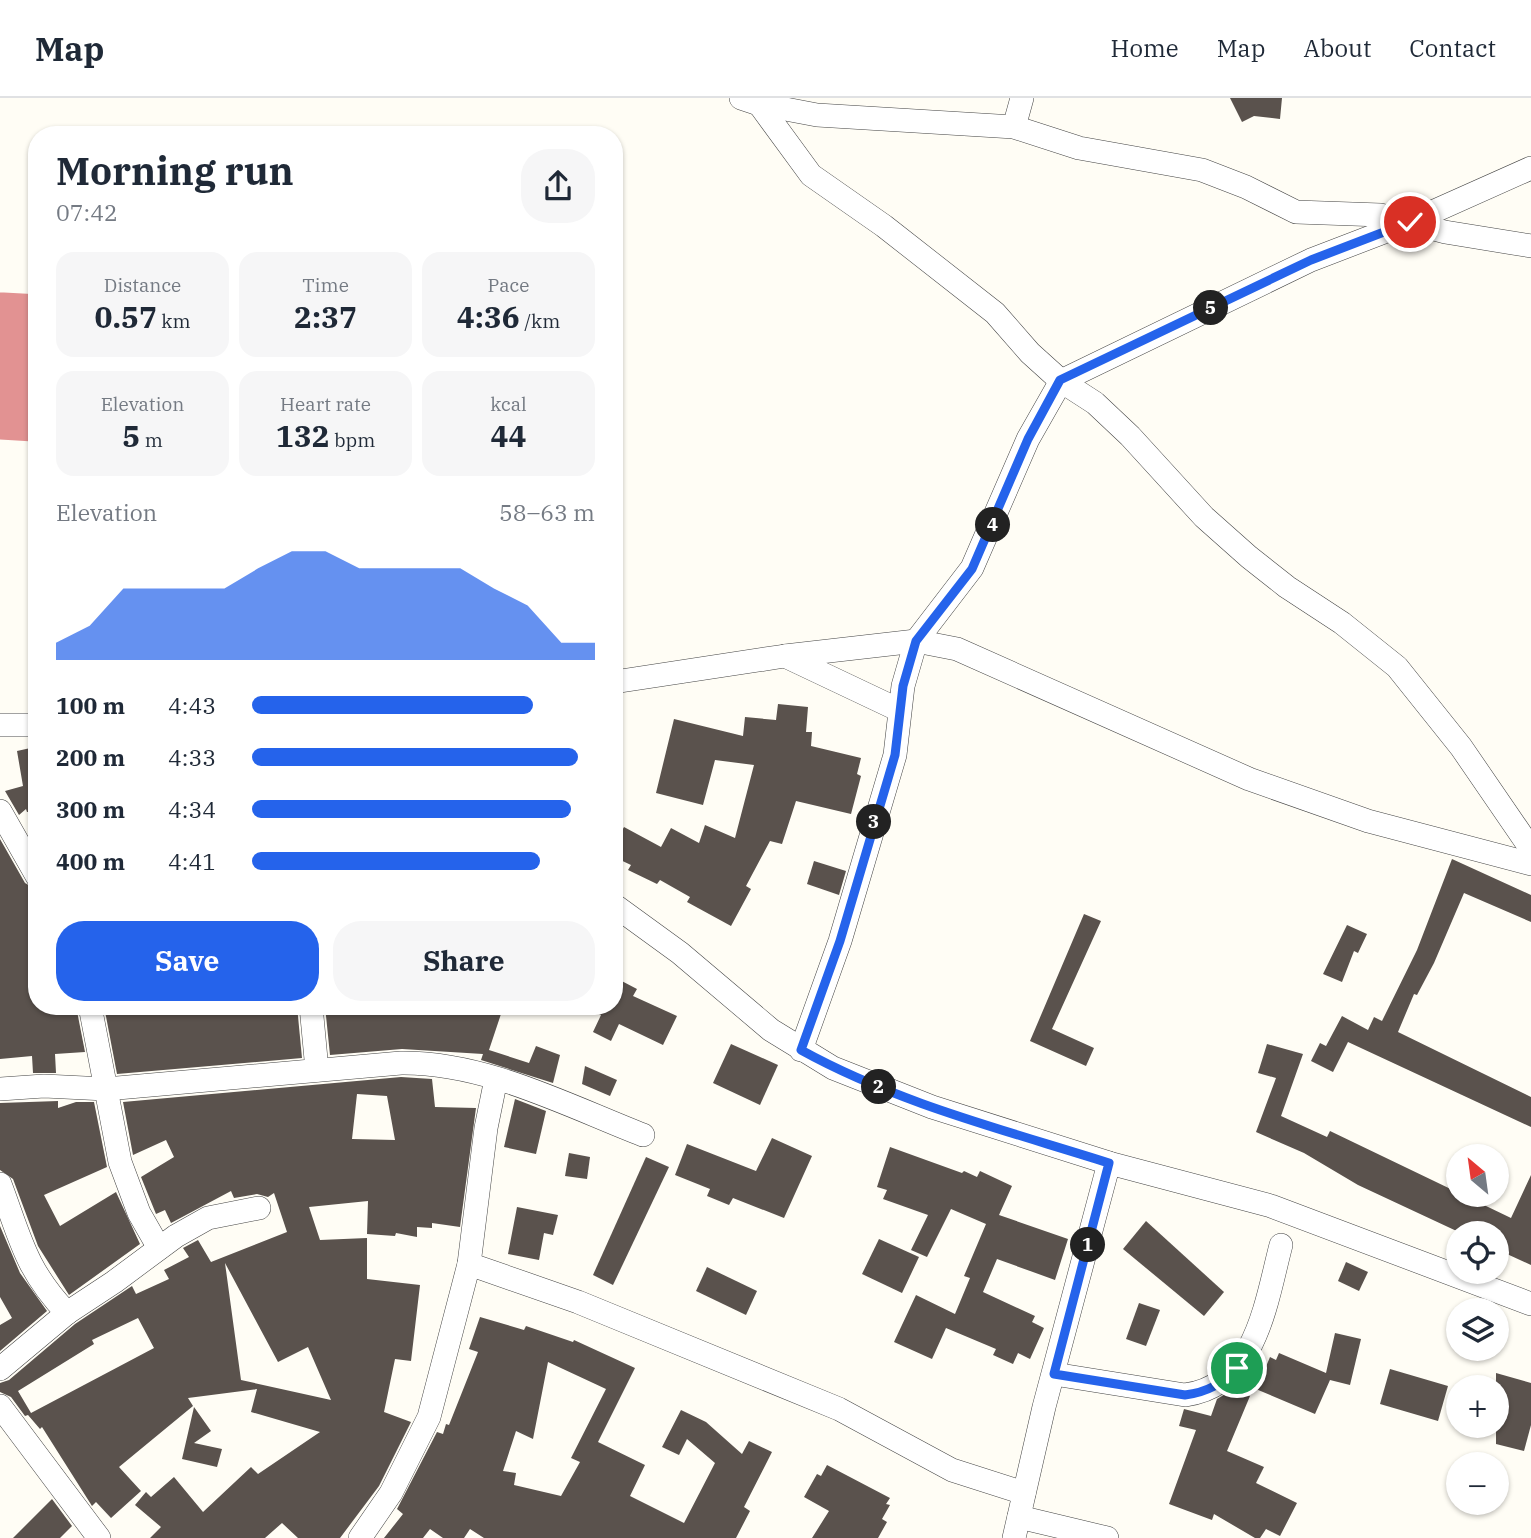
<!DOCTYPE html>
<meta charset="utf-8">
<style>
body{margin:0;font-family:"IBM Plex Serif",serif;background:#f6f6f7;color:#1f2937;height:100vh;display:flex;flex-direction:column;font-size:26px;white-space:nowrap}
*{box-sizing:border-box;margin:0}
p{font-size:23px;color:#747a83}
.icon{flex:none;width:38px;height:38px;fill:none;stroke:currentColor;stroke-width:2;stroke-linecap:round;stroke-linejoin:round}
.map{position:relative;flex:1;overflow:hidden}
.details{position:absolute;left:28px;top:28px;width:595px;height:889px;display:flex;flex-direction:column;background:#fff;border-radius:28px;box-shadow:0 2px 5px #0004}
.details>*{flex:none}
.needle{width:46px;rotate:331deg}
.buttons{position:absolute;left:1446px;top:1046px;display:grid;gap:14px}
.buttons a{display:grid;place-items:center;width:63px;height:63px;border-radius:50%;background:#fff;box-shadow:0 2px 5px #0004;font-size:35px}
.pin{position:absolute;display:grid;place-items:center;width:60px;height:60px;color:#fff;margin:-30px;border:4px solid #fff;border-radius:50%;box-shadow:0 2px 7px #0007}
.km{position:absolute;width:35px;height:35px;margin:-18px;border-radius:50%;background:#222;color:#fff;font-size:19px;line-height:35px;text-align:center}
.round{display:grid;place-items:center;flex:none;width:74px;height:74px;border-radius:28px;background:#f6f6f7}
.overview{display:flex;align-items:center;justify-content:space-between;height:119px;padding:0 28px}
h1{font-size:38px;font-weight:800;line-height:52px}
.metrics{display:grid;grid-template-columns:repeat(3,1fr);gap:10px;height:119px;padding:7px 28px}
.metrics div{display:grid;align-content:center;border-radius:18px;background:#f6f6f7;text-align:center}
.metrics b{font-size:30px;font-weight:800}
.metrics small{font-size:19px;font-weight:400}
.metrics p{font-size:19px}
.chart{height:196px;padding:14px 28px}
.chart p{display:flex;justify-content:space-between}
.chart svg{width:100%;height:126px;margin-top:7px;fill:#2563eb;opacity:.7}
.primary-button{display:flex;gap:14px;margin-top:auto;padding:14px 28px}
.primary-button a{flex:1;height:80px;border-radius:28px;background:#2563eb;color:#fff;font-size:28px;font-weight:800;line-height:80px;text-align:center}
.primary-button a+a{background:#f6f6f7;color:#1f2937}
ul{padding:0 28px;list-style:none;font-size:23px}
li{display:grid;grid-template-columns:112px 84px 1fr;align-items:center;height:52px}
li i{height:18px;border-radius:9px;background:#2563eb}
header{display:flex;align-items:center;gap:42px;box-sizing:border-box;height:98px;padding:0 35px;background:#fff;border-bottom:2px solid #e0e1e3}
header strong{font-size:33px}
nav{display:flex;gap:38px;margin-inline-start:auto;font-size:24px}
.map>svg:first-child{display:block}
</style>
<header>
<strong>Map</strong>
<nav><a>Home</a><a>Map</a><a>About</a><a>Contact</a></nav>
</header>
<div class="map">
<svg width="1531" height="1440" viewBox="0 0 1531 1440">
<rect width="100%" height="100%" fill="#fffdf5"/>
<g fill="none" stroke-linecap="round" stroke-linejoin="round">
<polyline stroke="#e29292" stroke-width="147" points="0,268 37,270"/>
</g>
<g fill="#5a524d" fill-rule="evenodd">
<polygon points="1230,0 1282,0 1280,21 1254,18 1242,24"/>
<polygon points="778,606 808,609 806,634 812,634 811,648 861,660 857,676 861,678 851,716 796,703 782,746 770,743 746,788 751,791 731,828 687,804 690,799 660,782 657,786 628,772 631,767 614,759 614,747 624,729 661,749 671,730 699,745 705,727 735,740 754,667 715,662 703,707 656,695 674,621 743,638 745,619 776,622"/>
<polygon points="35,649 37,714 27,714 26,711 19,717 5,693 23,688 17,653"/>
<polygon points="0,741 25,785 37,792 37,908 76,908 85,954 55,956 56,975 33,975 32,958 0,961"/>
<polygon points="1452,761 1531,797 1531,824 1464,795 1434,865 1417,897 1414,896 1398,934 1531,999 1531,1029 1348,944 1333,974 1311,963 1320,945 1326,948 1342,918 1368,932 1374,919 1382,923 1417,852"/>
<polygon points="814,763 846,773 839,797 807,786"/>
<polygon points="1084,816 1101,823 1052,931 1094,950 1086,968 1030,943"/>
<polygon points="1347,827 1367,836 1358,855 1354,853 1342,884 1323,876"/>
<polygon points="614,879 637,891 633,898 677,918 663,947 619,926 611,943 593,934 601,917 582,908 614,908"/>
<polygon points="104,908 297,908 302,960 117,976"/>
<polygon points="325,908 475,908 501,916 489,952 529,965 536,948 560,957 553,985 481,962 483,956 402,951 330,957"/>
<polygon points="731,946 778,967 760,1007 713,985"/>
<polygon points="1267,946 1303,956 1281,1018 1327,1039 1330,1033 1511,1120 1531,1077 1531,1167 1496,1151 1496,1136 1463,1136 1358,1087 1304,1055 1256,1034 1276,980 1258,975"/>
<polygon points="585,968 617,982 610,998 582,986"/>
<path d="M401,979l31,2 3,28 41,1 -16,119 -28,-4v5l-15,-1v10l-21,-4 -1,3 -28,-2 1,-33 -59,6 11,33 47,-2v41l53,6 -9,76 -16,-2 -11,53 27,10 -32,64 -39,52h-42l-16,-15 -17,15h-115l11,-11 -26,-22 11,-13 5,5 23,-20 29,35 48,-45 7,7 62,-42 -69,-20 6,-23 -69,9 5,8 -74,61 22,24 -30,27 -15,-16 -4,4 -50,-79 -2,2 -12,-14 -3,1 -14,-19 -11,-5v-9l9,-3 66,-56 57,-38 4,8 33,-15 -5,-9 25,-13 -6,-9 15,-8 13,22 76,-30 -13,-39 -6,4 -11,-3 -23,4 -3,-7 -60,32 -6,-13 -9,4 -15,-37 33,-20 -8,-17 -33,15 -10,-53zM357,996l30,2 8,44 -43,-1zM225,1165l53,99 30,-15 23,53 -90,-20zM138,1220l16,30 -123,65 -13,-22 76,-47 -2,-4z"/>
<polygon points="515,1001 546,1013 536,1056 504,1049"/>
<polygon points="58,1003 58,1010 76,1004 94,1004 107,1069 44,1097 60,1128 116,1094 140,1146 69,1197 38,1148 13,1081 0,1072 0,1005"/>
<polygon points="772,1040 812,1058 784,1120 733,1100 729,1107 707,1098 710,1091 675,1077 687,1046 756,1073"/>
<polygon points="890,1049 962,1075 964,1073 977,1079 980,1073 1012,1088 999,1117 1068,1141 1055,1182 997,1161 983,1194 1035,1218 1032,1224 1044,1230 1030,1261 1018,1255 1013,1266 993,1257 996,1251 946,1230 932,1261 894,1244 916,1197 955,1216 970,1180 964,1178 986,1126 951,1111 927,1159 911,1152 928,1117 883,1101 887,1092 877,1089"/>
<polygon points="569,1055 590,1059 587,1081 565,1078"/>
<polygon points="646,1059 669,1069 613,1187 593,1177"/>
<polygon points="517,1109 558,1117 553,1137 544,1135 539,1162 508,1156"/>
<polygon points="1146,1123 1224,1194 1204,1218 1123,1151"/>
<polygon points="0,1128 20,1175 47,1213 0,1253 0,1227 12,1220 0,1199"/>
<polygon points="879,1141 919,1159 902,1195 862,1176"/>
<polygon points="1346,1164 1368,1174 1359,1193 1338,1183"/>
<polygon points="707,1169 757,1193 746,1217 696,1193"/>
<polygon points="1139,1205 1160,1212 1146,1248 1126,1241"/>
<path d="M480,1219l44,13 2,-4 47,16 1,-2 61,28 -37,74 47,23 -15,31 54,27 31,-60 -28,-24 -8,16 -17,-8 19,-37 25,12 36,32 7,-13 23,11 -28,55 6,4 -14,27h-252l-14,-9 -6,9h-21l-13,-9 -7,9h-39l19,-24 -6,-5 40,-77 6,2 3,-10 3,1 29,-73 -9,-3zM548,1264l58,27 -35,69 9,4 -19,34 -47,-11 2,-12 -13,-2 13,-40 17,8z"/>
<polygon points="1335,1235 1361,1241 1350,1287 1330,1282 1315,1316 1251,1289 1260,1269 1265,1271 1270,1259 1276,1262 1279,1255 1326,1275"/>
<polygon points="1390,1271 1448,1288 1438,1323 1380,1306"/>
<polygon points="1496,1275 1531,1285 1531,1327 1524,1353 1496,1346"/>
<polygon points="1232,1292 1250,1298 1227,1353 1264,1369 1256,1385 1297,1405 1280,1438 1266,1431 1260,1440 1255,1440 1214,1416 1212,1422 1169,1406 1196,1332 1179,1328 1184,1311 1211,1318 1217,1301"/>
<polygon points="194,1309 211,1333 194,1345 222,1351 217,1369 182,1361"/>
<polygon points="827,1367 890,1400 886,1406 890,1407 882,1421 887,1424 878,1440 812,1440 829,1413 804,1399 817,1376 821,1378"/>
<polygon points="52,1401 72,1428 60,1440 13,1440"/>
</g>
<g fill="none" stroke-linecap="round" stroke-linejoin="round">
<g stroke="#444" stroke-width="24">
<g id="minor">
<polyline points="741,0 759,6 817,17 1014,29 1079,50 1202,72 1246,89 1296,114 1381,117 1445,134 1531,148"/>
<polyline points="759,6 811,77 884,128 995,215 1030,255 1061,283 1095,305 1130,338 1204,419 1249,459 1287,489 1342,525 1397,569 1461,649 1531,751"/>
<polyline points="1014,29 1022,0"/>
<polyline points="785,558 899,612"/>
<polyline points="614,584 785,558 916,543 957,551 1249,681 1368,723 1531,766"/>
<polyline points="0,627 37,627"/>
<polyline points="0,713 37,778"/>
<polyline points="614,807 680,855 771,932 833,970 932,1009 1109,1065 1271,1108 1531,1206"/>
<polyline points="90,908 120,1064 139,1115 159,1150"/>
<polyline points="311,908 317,972"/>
<polyline points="801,952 840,843 895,657 903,588 916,543 972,470 1028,341 1061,283 1311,162 1410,124 1531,70"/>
<path d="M0,991l44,-3 62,3 295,-26c84,-1 165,42 242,72"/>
<path d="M0,1086c20,53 25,85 67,129"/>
<polyline points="469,1166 578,1204 839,1311 952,1372 1024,1395"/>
<polyline points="0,1271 67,1215 114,1184 176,1138 208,1120 259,1110"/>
<path d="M1054,1276l131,21c71,-9 81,-93 96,-150"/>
<polyline points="0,1308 99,1440"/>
<polyline points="1019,1419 1107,1440"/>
<polyline points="360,1440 391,1395 429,1319 469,1166 486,1030 496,981"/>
<polyline points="1014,1440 1044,1309 1109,1065"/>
</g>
</g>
<use href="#minor" stroke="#fff" stroke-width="23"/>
</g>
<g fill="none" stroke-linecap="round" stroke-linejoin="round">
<g stroke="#fff" stroke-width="14">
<path id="route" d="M1237,1270c-16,16 -29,24 -52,27l-131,-21 55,-211c-104,-33 -212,-60 -308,-113l39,-109 55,-186 8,-69 13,-45 56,-72 56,-130 32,-59 251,-120 99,-38"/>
</g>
<use href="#route" stroke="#2563eb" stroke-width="9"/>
</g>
</svg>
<div class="buttons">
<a><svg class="needle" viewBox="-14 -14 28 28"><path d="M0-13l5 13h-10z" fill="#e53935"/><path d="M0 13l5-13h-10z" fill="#747a83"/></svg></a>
<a><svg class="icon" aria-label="locate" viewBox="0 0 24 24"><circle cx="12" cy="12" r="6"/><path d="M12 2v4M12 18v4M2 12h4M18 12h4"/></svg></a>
<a><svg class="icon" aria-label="layers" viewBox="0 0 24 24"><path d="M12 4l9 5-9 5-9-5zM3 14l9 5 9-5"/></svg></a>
<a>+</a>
<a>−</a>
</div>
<div class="pin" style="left:1237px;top:1270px;background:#1e9e55"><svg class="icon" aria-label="arrive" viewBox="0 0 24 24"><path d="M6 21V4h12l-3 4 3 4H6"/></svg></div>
<div class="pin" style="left:1410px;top:124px;background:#d93025"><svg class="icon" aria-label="check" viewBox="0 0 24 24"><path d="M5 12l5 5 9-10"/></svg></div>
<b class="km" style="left:1088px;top:1147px">1</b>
<b class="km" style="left:879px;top:989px">2</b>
<b class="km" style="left:874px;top:724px">3</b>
<b class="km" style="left:993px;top:427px">4</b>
<b class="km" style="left:1211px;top:210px">5</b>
<section class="details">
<div class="overview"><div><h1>Morning run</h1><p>07:42</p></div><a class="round"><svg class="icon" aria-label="share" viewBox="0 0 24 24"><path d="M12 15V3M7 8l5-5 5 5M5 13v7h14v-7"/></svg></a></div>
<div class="metrics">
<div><p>Distance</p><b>0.57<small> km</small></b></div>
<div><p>Time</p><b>2:37</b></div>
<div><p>Pace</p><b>4:36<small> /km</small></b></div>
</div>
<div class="metrics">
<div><p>Elevation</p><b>5<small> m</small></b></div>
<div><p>Heart rate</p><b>132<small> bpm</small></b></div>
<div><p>kcal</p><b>44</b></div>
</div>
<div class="chart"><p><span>Elevation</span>58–63 m</p>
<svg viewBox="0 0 160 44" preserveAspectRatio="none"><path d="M0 44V38L10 32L20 19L30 19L40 19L50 19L60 12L70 6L80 6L90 12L100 12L110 12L120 12L130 19L140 25L150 38L160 38V44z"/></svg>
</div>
<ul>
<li><b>100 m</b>4:43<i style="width:82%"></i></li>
<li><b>200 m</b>4:33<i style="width:95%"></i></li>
<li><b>300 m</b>4:34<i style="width:93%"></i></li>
<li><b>400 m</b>4:41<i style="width:84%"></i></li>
</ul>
<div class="primary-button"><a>Save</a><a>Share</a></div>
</section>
</div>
